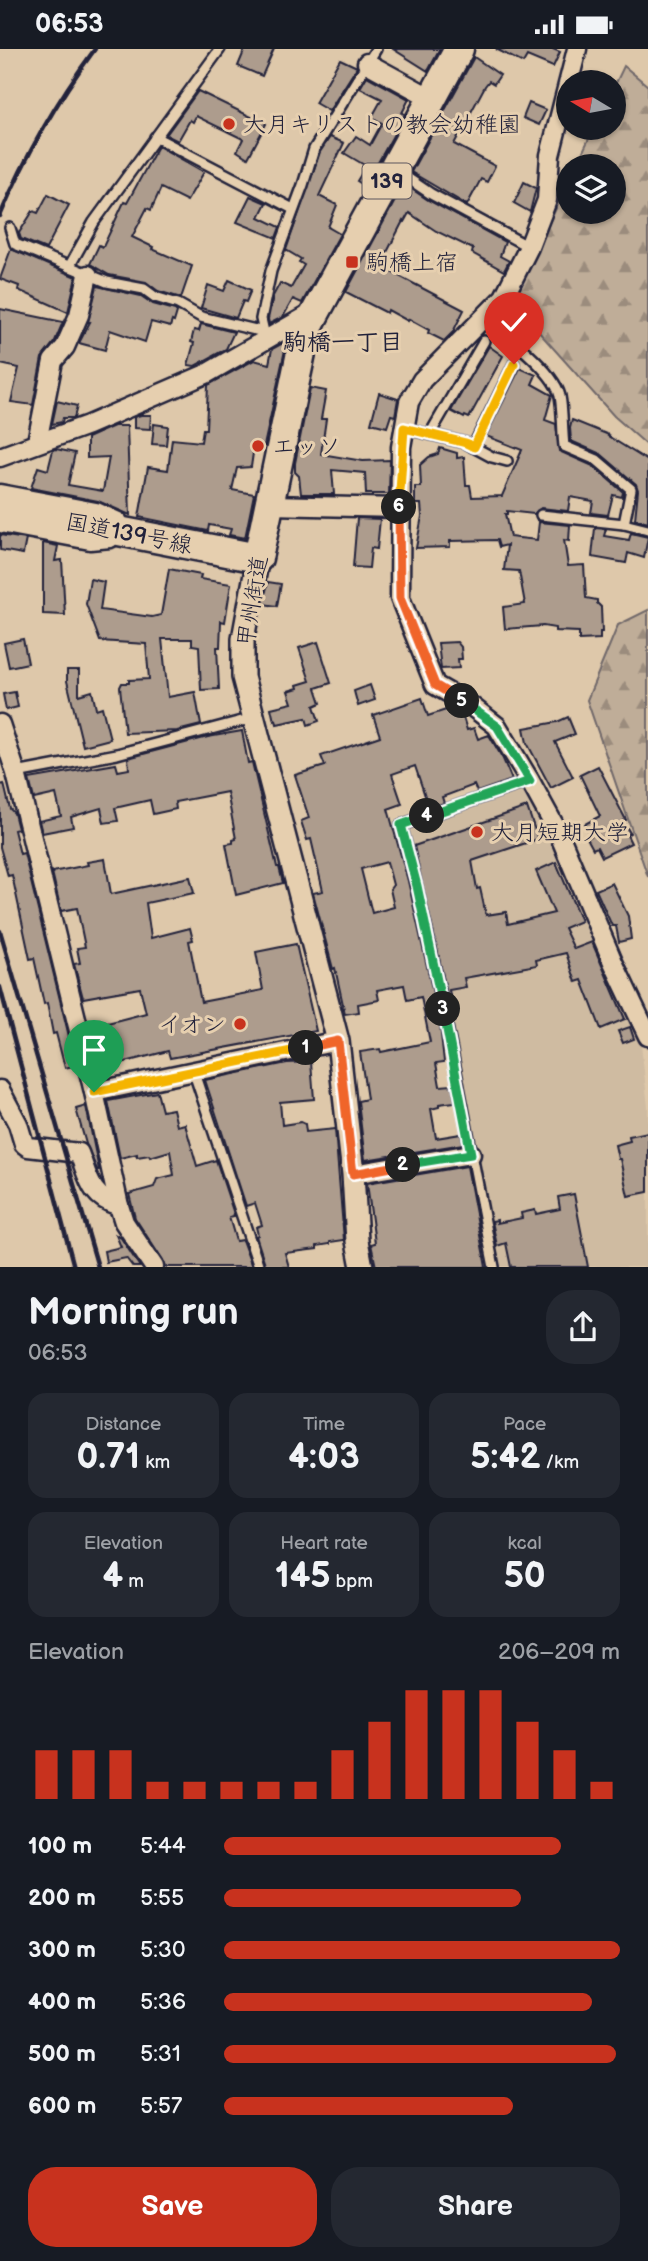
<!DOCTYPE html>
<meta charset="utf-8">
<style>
body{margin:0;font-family:"Balsamiq Sans","Klee One",sans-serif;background:#242831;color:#f1f3f6;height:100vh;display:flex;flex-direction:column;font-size:26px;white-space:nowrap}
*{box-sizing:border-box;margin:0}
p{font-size:23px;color:#9ea1a6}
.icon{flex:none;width:38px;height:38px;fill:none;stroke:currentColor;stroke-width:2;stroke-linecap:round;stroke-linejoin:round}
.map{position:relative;height:1218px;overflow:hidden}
.details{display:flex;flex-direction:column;background:#171b24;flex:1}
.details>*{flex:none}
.needle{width:46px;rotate:280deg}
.tools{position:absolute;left:556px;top:21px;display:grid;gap:14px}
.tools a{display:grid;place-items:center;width:70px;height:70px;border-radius:50%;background:#171b24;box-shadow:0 2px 5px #0004;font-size:35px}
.pin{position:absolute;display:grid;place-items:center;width:60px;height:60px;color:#fff;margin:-72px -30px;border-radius:50% 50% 50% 0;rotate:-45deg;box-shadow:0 0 7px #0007}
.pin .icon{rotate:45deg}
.km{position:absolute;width:35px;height:35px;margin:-18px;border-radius:50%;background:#222;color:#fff;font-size:19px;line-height:35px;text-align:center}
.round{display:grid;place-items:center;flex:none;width:74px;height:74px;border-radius:28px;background:#242831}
.overview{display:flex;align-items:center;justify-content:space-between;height:119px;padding:0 28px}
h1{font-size:38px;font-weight:700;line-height:52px}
.figures{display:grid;grid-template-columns:repeat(3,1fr);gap:10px;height:119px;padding:7px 28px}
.figures div{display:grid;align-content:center;border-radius:18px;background:#242831;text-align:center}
.figures b{font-size:35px;font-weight:700}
.figures small{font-size:19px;font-weight:400}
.figures p{font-size:19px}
.chart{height:196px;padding:14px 28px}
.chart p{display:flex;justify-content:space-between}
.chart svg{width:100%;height:126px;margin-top:7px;stroke:#c8321e;stroke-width:6}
.primary-button{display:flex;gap:14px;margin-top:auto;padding:14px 28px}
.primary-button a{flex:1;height:80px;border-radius:28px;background:#c8321e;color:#fff;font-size:28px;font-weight:700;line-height:80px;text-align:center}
.primary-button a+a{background:#242831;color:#f1f3f6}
ul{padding:0 28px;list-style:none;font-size:23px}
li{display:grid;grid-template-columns:112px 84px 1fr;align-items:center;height:52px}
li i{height:18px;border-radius:9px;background:#c8321e}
.status{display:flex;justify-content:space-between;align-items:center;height:49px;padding:0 35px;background:#171b24;direction:ltr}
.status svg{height:19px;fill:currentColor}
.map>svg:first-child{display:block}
</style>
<div class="status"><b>06:53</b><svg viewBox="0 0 49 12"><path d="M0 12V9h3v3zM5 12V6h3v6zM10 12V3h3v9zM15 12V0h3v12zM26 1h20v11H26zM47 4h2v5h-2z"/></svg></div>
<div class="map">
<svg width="648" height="1218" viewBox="0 0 648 1218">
<defs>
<pattern id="forest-firs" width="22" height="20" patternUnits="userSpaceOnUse" patternTransform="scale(1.75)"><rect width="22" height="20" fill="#bfad98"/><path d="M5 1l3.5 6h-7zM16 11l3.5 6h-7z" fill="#9b8c7d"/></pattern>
</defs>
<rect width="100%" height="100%" fill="#dec8aa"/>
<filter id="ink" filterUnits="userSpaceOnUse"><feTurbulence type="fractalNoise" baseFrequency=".0143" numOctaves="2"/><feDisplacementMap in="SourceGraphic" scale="14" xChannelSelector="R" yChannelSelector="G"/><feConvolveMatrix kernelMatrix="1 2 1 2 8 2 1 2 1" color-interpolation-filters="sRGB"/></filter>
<g filter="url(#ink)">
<polygon fill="#cfbba1" points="524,736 552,789 641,996 648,1058 648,1218 497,1218 474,1104 454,984 404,778"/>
<g fill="url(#forest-firs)" stroke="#70686a" stroke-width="2">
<polygon points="624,17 648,37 648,397 614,367 512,253 569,132 569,163 614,163 614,117 576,117 594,79 614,79 614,38"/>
<polygon points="648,561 648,828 587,651 618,576"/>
</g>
<g fill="#ad9c8d" stroke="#22223b" stroke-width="2" fill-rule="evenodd">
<polygon points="245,0 274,0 262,27 238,17"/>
<polygon points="393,0 440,0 428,22"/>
<polygon points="496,0 553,0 560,3 553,18 527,7 523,14"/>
<polygon points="474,8 500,26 494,35 489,32 485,37 454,95 495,117 487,133 481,130 467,156 411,123"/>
<polygon points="340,10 357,18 329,62 315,54"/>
<polygon points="367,27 409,50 402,64 405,65 365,137 357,132 366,117 344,104 356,87 370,96 382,74 372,68 382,50 360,39"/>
<polygon points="198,42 266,75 248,109 237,102 243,90 196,67 193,73 190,71 178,92 166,86"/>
<polygon points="529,54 546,61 539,76 523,69"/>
<polygon points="330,88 344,94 319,147 337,156 328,178 340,185 302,254 293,250 283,268 269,275 268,270 273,247 280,234 291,239 304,216 299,213 301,210 286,201 320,103"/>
<polygon points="158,97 204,123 187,152 161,139 151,161 147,159 132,188 153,198 152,200 192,217 181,249 158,242 146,233 109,226 90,215 99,196 103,198 124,153 127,154"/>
<polygon points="524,133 536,139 530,163 514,154"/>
<polygon points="404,135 428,151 505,193 500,207 509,212 504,222 472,204 473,200 436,182 409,164 404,173 403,172 380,217 464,261 453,283 444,292 428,284 429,281 409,270 408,272 388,261 387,264 346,243"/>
<polygon points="48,145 69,156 46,200 21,190 19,184 33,162 38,164"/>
<polygon points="250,147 266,154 259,168 280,178 276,189 237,173"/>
<polygon points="11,200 76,228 68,263 18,241 19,237 0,230"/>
<polygon points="229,231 251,241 246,253 243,252 236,269 201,259 208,236 224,242"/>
<polygon points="97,237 141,247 153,255 175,261 177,263 174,273 172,272 170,278 151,273 145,293 110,281 105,301 79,294 90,273 88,273"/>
<polygon points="0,260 63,273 55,292 42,309 33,356 11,353 19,319 0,315"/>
<polygon points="201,275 234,283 226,300 195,317 188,316 194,294 191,293 194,281 199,282"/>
<polygon points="283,294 285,301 264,397 254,397 251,418 237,419 232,441 254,445 245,489 229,486 231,480 209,476 208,482 139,468 148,418 168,421 172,390 201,393 203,380 206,380 208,336 254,311 269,315 272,300"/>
<polygon points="489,297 503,307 469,369 465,367 464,369 451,362"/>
<polygon points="520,319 536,326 532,335 552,346 545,371 556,375 559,402 593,417 623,443 622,448 613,446 608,466 591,464 593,452 570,448 568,462 541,459 534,465 507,462 507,465 505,465 510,488 537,491 539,473 570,476 569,492 564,491 568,517 584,516 586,549 597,551 597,554 601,558 602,583 600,583 600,590 579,591 579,583 555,582 555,579 543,577 505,580 503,558 525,555 519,522 504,521 507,496 499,498 497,491 450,492 450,498 416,499 422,467 421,455 415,455 415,438 421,438 420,416 429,408 438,405 440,399 457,404 457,409 464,408 466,436 470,436 472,448 502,447 522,401 486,387"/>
<polygon points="310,339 326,342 321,370 326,370 321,405 363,412 390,411 389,445 366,445 365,424 332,421 334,445 301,445 299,427 295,423 295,414"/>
<polygon points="379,344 398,350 395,367 391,366 387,378 371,374"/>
<polygon points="57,352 77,357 74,369 63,369 62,373 52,375"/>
<polygon points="141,366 151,366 150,380 134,379 134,368"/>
<polygon points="572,371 609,386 608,387 648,412 648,474 635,470 638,441 636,435 601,405 571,392 570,379"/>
<polygon points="154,375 168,377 166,396 152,395"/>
<polygon points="114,377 127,377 130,466 98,452 31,439 38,418 48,421 53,401 56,400 75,404 68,436 103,442 109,408 87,409 87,389"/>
<polygon points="357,469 380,470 377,500 371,499 369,519 353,518"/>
<polygon points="595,479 606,480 604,487 629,491 631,484 648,488 644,509 628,504 626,514 592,508"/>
<polygon points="0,486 26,490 23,505 0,501"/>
<polygon points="43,494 58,497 55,512 62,511 65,566 43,565"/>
<polygon points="169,520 201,526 200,530 231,535 225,573 221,572 220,598 217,598 219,640 201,641 199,597 192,596 192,590 162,590 168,648 195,643 201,676 177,682 125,684 120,638 122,634 129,634 129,631 149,630 146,595 100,592 86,555 90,530 104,533 100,561 152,568 161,566"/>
<polygon points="268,533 281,535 277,557 263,555"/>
<polygon points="23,590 28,614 9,618 4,594"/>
<polygon points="318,593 331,634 316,639 321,654 314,657 319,672 308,676 306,669 277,675 276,671 274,672 271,659 292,654 288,642 298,639 297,636 310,632 299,599"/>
<polygon points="457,593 461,598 462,610 458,610 459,619 441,620 438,594"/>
<polygon points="67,621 79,621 79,646 92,642 96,660 102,658 110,690 83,697 67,632"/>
<polygon points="370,636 375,651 358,657 354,642"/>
<polygon points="15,643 18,658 6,661 3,645"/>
<path d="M422,649l6,18 24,-8 4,8 6,-2 5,16 7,-2 4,11 11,-4 14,24 9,21 -35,12 -3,-7 -32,12 2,6 -15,5 -14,-42 -23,8 10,30 -14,5 20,72 32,144 4,37 -8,1 4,23 12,-1 3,17 -16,2v3l-8,2 5,29 25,-4 2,10 -98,16 -7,-59 9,-2 -7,-47 20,-3 1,3 49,-10 -9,-45 -14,3 -3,-15 -27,5 2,10 -21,4 1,8 -14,2 -10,-46 -2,1 -20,-76 10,-2 -12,-52 -4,1 -6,-19 8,-3 -14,-43 30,-9 -4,-10 59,-20 -7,-21zM387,813l6,23 -3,4 4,18 -22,6 -11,-44z"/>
<polygon points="568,668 575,685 555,693 573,728 551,739 527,694 524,679 557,673"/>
<polygon points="242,682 248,714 252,713 277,818 279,818 283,834 236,846 226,795 233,794 233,791 236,790 227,743 175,753 176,760 153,765 150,751 115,759 118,772 104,774 101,759 71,768 73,778 42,784 39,772 61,767 56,745 34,750 29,730 116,715 118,722 129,720 128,709 208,688"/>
<polygon points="598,717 626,771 623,772 630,784 627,786 631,794 602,808 597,798 593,800 587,789 591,787 585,775 600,767 580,726"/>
<polygon points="4,735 10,760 14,764 18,780 14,781 20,805 24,804 76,1016 65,1019 56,984 53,985 47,954 44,955 34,909 30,910 12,826 8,827 0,798 0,736"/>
<polygon points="527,758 538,790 472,812 477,840 480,839 486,866 506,863 508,875 554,864 536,822 556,813 581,872 564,879 574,900 592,893 625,970 601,980 582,931 576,933 566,904 536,911 537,916 464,929 466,938 449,941 455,973 453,973 414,797"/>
<polygon points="105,810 111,845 190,828 194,844 146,854 151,889 190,879 193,891 189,892 201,953 263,941 256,903 296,895 316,982 170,1009 168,1002 102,1019 92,978 146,964 140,939 83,949 74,915 80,914 77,899 85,898 77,859 61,862 52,823 88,816 87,813"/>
<polygon points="612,834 628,867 631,890 619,893 616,877 612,877 596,841"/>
<polygon points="630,978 634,990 623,994 618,982"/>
<polygon points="311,1013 314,1050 280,1053 282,1076 301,1073 305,1075 306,1083 335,1080 344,1191 330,1193 330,1195 317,1197 317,1200 285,1204 289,1218 266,1218 256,1187 258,1186 256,1178 262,1176 255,1154 246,1157 205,1031 287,1014"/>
<polygon points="157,1043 162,1062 173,1060 177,1077 185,1075 197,1117 216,1111 233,1162 234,1167 229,1168 236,1192 242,1191 252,1218 165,1218 163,1212 135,1169 129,1145 154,1138 157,1130 174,1126 170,1102 150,1108 149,1106 137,1108 137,1105 120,1109 108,1052"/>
<polygon points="86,1057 99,1121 97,1121 86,1095 76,1060"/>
<polygon points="648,1083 648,1143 628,1147 620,1110 618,1110 615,1096 630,1092 629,1087"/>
<polygon points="467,1117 486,1218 376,1218 371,1195 375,1194 367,1134"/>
<polygon points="574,1145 588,1218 511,1218 506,1194 497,1197 492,1172 497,1171 497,1174 522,1169 521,1164 535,1161 536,1165 560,1160 558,1148"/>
<polygon points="116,1186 121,1189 140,1218 133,1218 126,1209 106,1213 104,1202 121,1198"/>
</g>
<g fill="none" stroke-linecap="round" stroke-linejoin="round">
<g stroke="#22223b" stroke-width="14">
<g id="service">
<polyline points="155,88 293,160"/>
<polyline points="397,122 431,145 529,198"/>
<polyline points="10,179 15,195 107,233 144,240 155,248 178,255 201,268 264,283"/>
<polyline points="69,218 94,173 220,0"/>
<path d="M483,270c21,13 71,52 77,77 3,16 2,34 4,50l33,14 34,29 -7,35"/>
<polyline points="269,289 264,283 261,270 271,222 303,136 314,100 376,0"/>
<polyline points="403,379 466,394 492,408 507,412"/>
<polyline points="430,385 484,292"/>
<polyline points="473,398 514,315"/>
<polyline points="541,466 624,475 648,481"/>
<polyline points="16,724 117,705 253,669"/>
<polyline points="193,1021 259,1218"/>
<path d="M494,1218c-30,-148 -54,-297 -93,-442l129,-44"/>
</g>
</g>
<g stroke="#22223b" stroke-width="23">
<g id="minor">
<polyline points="577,0 550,106 547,151 529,198 504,248 422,331 409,353 401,398 400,549 435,636 470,656 497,677 530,732 559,785 613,913 648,987"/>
<polyline points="367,14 433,50"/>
<polyline points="37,393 53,312 65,298 79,266 88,226"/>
<polyline points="0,408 88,376 206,325 314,263"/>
<polyline points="0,445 96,463 118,473"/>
<polyline points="270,456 399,459"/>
<polyline points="0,474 90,491 110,489"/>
<polyline points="0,675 16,724 94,1043 119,1157 124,1173 154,1218"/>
<path d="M0,1041l18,34 6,20 4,3 51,6c10,26 11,44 40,53"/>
<polyline points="94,1043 338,992"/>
<polyline points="353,1125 471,1105"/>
</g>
</g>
<g stroke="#22223b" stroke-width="26">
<polyline id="tertiary" points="258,509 243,590 243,628 338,992 353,1125 357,1192 362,1218"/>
</g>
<g stroke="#22223b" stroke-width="33">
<polyline id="trunk" points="0,459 258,509 303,294 311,272 459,0"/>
</g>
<use href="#service" stroke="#e6cfaf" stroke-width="9"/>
<use href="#minor" stroke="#e6cfaf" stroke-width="18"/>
<use href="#tertiary" stroke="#e6cfaf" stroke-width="21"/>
<use href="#trunk" stroke="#e6cfaf" stroke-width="28"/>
<g stroke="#22223b" stroke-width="4.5">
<path d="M0,167c25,-59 57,-116 95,-167"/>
<polyline points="0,882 98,1218"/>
<polyline points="0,938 74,1218"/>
</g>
</g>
</g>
<g fill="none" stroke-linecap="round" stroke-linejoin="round" filter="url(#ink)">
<g stroke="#fff" stroke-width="14">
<polyline id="split-1" points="94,1043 306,999"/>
</g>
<g stroke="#fff" stroke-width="14">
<polyline id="split-2" points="306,999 338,992 353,1125 403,1116"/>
</g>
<g stroke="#fff" stroke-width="14">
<polyline id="split-3" points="403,1116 471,1105 443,960"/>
</g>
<g stroke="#fff" stroke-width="14">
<polyline id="split-4" points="427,767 401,776 417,837 443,960"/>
</g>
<g stroke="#fff" stroke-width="14">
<polyline id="split-5" points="427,767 530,732 497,677 462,652"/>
</g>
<g stroke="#fff" stroke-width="14">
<polyline id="split-6" points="399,458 400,549 435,636 462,652"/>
</g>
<g stroke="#fff" stroke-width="14">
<polyline id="split-7" points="399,458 404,379 466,394 474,398 514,315"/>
</g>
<use href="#split-1" stroke="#f5b400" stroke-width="9"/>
<use href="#split-2" stroke="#f0652b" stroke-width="9"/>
<use href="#split-3" stroke="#22a559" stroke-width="9"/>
<use href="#split-4" stroke="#22a559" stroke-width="9"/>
<use href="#split-5" stroke="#22a559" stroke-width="9"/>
<use href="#split-6" stroke="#f0652b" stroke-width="9"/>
<use href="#split-7" stroke="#f5b400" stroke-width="9"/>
</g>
<g fill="#c8321e" stroke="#e6cfaf" stroke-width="2.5">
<circle cx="229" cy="75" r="7"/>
<rect x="345" y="206" width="14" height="14" rx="3.5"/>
<circle cx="258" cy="397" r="7"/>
<circle cx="477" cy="783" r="7"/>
<circle cx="240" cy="975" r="7"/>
</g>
<g text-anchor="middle" stroke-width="6" stroke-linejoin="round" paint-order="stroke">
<rect fill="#e6cfaf" stroke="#5d565e" stroke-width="2" x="362.5" y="114.5" width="49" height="35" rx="5"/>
<g font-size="21" font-weight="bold" fill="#22223b">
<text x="387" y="139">139</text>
</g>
<g font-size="23" fill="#22223b" stroke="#e6cfaf" text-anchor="start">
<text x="243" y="83">大月キリストの教会幼稚園</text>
<text x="366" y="221">駒橋上宿</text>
<text x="272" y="405">エッソ</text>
<text x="491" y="791">大月短期大学</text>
<text x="226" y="983" text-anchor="end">イオン</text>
</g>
<g font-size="23" fill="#22223b" stroke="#e6cfaf">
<text transform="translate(129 484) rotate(11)" y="8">国道139号線</text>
<text transform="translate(252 552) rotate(-81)" y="8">甲州街道</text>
</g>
<g font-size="24" font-weight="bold" fill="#22223b" stroke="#e6cfaf">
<text x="343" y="301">駒橋一丁目</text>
</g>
</g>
</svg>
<div class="tools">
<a><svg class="needle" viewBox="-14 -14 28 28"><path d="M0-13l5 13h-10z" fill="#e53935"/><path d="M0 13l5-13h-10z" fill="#9ea1a6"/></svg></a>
<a><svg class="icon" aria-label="layers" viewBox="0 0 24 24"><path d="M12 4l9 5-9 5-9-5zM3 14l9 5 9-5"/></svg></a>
</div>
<div class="pin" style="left:94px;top:1043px;background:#1e9e55"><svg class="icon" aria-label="arrive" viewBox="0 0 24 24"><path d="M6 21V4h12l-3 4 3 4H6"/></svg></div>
<div class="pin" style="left:514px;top:315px;background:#d93025"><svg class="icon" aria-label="check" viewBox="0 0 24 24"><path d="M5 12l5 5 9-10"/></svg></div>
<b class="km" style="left:306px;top:999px">1</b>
<b class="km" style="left:403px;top:1116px">2</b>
<b class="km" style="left:443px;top:960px">3</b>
<b class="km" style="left:427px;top:767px">4</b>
<b class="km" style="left:462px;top:652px">5</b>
<b class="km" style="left:399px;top:458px">6</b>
</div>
<section class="details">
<div class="overview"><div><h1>Morning run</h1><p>06:53</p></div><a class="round"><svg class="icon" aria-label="share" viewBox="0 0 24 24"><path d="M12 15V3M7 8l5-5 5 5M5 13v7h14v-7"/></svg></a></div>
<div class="figures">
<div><p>Distance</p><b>0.71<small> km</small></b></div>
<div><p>Time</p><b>4:03</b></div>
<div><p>Pace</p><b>5:42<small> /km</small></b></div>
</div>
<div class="figures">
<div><p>Elevation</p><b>4<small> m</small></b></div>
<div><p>Heart rate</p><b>145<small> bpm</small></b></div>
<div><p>kcal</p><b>50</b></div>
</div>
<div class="chart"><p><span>Elevation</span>206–209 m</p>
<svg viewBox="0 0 160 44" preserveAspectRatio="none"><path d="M5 44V27M15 44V27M25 44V27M35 44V38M45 44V38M55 44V38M65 44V38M75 44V38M85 44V27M95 44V17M105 44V6M115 44V6M125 44V6M135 44V17M145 44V27M155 44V38"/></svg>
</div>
<ul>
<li><b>100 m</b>5:44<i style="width:85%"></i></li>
<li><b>200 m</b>5:55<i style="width:75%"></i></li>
<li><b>300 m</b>5:30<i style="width:100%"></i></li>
<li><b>400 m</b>5:36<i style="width:93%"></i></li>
<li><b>500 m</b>5:31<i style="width:99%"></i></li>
<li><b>600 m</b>5:57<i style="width:73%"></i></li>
</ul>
<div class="primary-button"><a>Save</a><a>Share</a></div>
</section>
